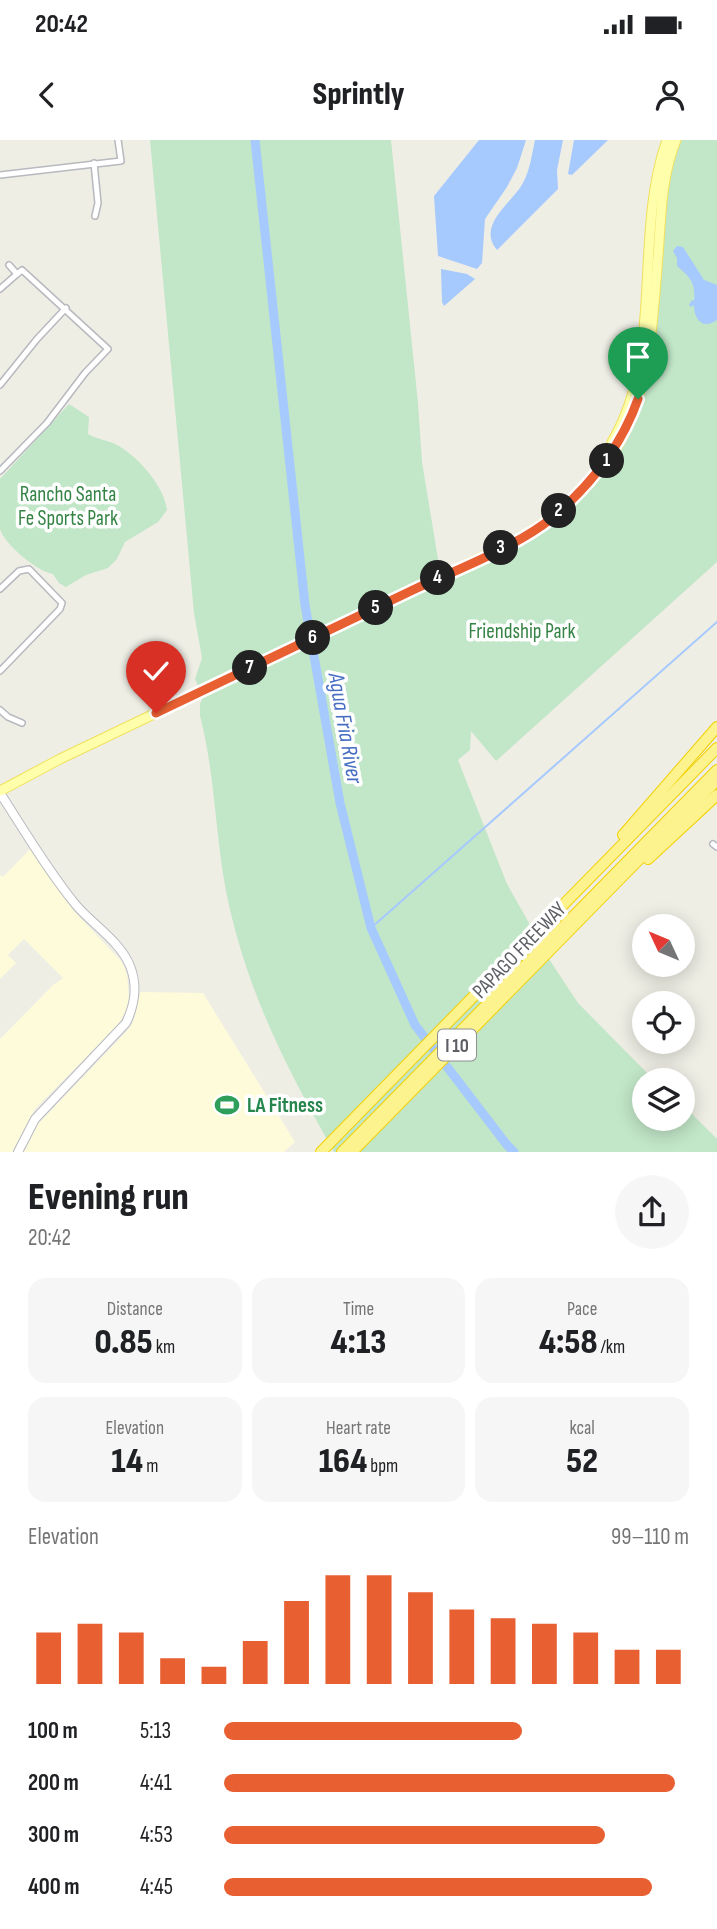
<!DOCTYPE html>
<meta charset="utf-8">
<style>
body{margin:0;font-family:"Sofia Sans Condensed",sans-serif;background:#f6f6f6;color:#202124;height:100vh;display:flex;flex-direction:column;font-size:26px;white-space:nowrap}
*{box-sizing:border-box;margin:0}
p{font-size:23px;color:#757577}
.icon{flex:none;width:38px;height:38px;fill:none;stroke:currentColor;stroke-width:2;stroke-linecap:round;stroke-linejoin:round}
.map{position:relative;height:1012px;overflow:hidden}
.details{display:flex;flex-direction:column;background:#fff;flex:1}
.details>*{flex:none}
.needle{width:46px;rotate:314deg}
.tools{position:absolute;left:632px;top:774px;display:grid;gap:14px}
.tools a{display:grid;place-items:center;width:63px;height:63px;border-radius:50%;background:#fff;box-shadow:0 4px 18px #0003;font-size:35px}
.pin{position:absolute;display:grid;place-items:center;width:60px;height:60px;color:#fff;margin:-72px -30px;border-radius:50% 50% 50% 0;rotate:-45deg;box-shadow:0 0 7px #0007}
.pin .icon{rotate:45deg}
.km{position:absolute;width:35px;height:35px;margin:-18px;border-radius:50%;background:#222;color:#fff;font-size:19px;line-height:35px;text-align:center}
.round{display:grid;place-items:center;flex:none;width:74px;height:74px;border-radius:37px;background:#f6f6f6}
.headline{display:flex;align-items:center;justify-content:space-between;height:119px;padding:0 28px}
h1{font-size:38px;font-weight:800;line-height:52px}
.figures{display:grid;grid-template-columns:repeat(3,1fr);gap:10px;height:119px;padding:7px 28px}
.figures div{display:grid;align-content:center;border-radius:18px;background:#f6f6f6;text-align:center}
.figures b{font-size:35px;font-weight:800}
.figures small{font-size:19px;font-weight:400}
.figures p{font-size:19px}
.chart{height:196px;padding:14px 28px}
.chart p{display:flex;justify-content:space-between}
.chart svg{width:100%;height:126px;margin-top:7px;stroke:#e85f32;stroke-width:6}
ul{padding:0 28px;list-style:none;font-size:23px}
li{display:grid;grid-template-columns:112px 84px 1fr;align-items:center;height:52px}
li i{height:18px;border-radius:9px;background:#e85f32}
.status{display:flex;justify-content:space-between;align-items:center;height:49px;padding:0 35px;background:#fff;direction:ltr}
.status svg{height:19px;fill:currentColor}
header{display:flex;justify-content:space-between;align-items:center;height:91px;padding:0 28px;background:#fff;font-size:32px;font-weight:800}
.map>svg:first-child{display:block}
</style>
<div class="status"><b>20:42</b><svg viewBox="0 0 49 12"><path d="M0 12V9h3v3zM5 12V6h3v6zM10 12V3h3v9zM15 12V0h3v12zM26 1h20v11H26zM47 4h2v5h-2z"/></svg></div>
<header><svg class="icon" aria-label="back" viewBox="0 0 24 24"><path d="M15 5l-7 7 7 7"/></svg>Sprintly<svg class="icon" aria-label="person" viewBox="0 0 24 24"><circle cx="12" cy="8" r="4"/><path d="M4 21q1-7 8-7t8 7"/></svg></header>
<div class="map">
<svg width="717" height="1012" viewBox="0 0 717 1012">
<rect width="100%" height="100%" fill="#efeee5"/>
<g fill="#fefbdb">
<polygon points="31,708 74,771 122,822 127,834 129,857 127,869 117,886 35,969 12,1012 0,1012 0,899 53,845 63,838 24,799 8,815 16,823 0,839 0,735 3,737"/>
<polygon points="140,852 203,853 295,1002 284,1012 24,1012 38,984 128,890 134,880"/>
</g>
<g fill="#c2e6c8">
<path d="M150,0h241l27,263 4,59 20,121 71,-34 40,-26 42,-40 31,-41 12,-25 13,-47 17,-189 12,-41h37v422l-221,199 -25,-30 -1,19 -12,10 49,124 44,78 27,41 76,77h-10v38h38l1,-13 34,34v13h-383c-49,-87 -88,-162 -108,-261 -11,-58 -11,-118 -26,-175v-12l3,-7 -8,-18 7,-21 -8,-45z"/>
<path d="M69,264l20,13 -1,17c10,6 21,6 31,12 21,13 45,40 48,64l-9,12 -33,20 -8,17 -9,9 -22,7 -20,12 -7,-4 -6,-9c-15,-2 -49,-30 -53,-45 0,-15 0,-35 0,-50z"/>
<path d="M169,518l5,21 6,3 -4,7 -10,5 -3,-7 -9,-1 -20,-20 6,-4c11,4 17,12 27,16l-1,-13z"/>
</g>
<g fill="#a6c9fe">
<polygon points="479,0 526,0 517,28 507,47 485,79 482,123 477,129 438,116 434,56"/>
<path d="M535,0h28l-6,30 1,19 -61,61c-21,-25 15,-47 26,-67 7,-13 9,-29 12,-43z"/>
<polygon points="574,0 608,0 572,35 568,34"/>
<path d="M677,106l6,1 21,33 13,5v35c-14,10 -23,0 -23,-15l-3,2 -2,-2 3,-5 2,1c2,-18 -4,-24 -17,-35v-8l-4,-7z"/>
<polygon points="441,129 467,134 475,139 444,166 442,162"/>
</g>
<g fill="none" stroke-linecap="round" stroke-linejoin="round">
<polyline stroke="#a6c9fe" stroke-width="2" points="371,788 717,482"/>
<polyline stroke="#a6c9fe" stroke-width="9" points="255,0 305,465 340,663 371,788 415,885 507,1005 514,1012"/>
<g stroke="#b7b9bf" stroke-width="8">
<g id="street">
<polyline points="94,23 98,63 95,76"/>
<polyline points="0,35 121,21 118,0"/>
<polyline points="0,149 17,134"/>
<polyline points="0,245 37,199 66,168"/>
<polyline points="0,331 47,283 85,233 108,209 22,130 17,134 9,125"/>
<polyline points="0,449 19,431 29,429 62,463 60,469 0,531"/>
<polyline points="0,570 8,577 22,583"/>
<polyline points="713,704 717,707"/>
</g>
</g>
<g stroke="#b8bac1" stroke-width="10">
<path id="secondary" d="M0,653c24,37 48,78 76,112 17,20 44,36 54,61 8,20 5,38 -4,57l-91,96 -17,33"/>
</g>
<g stroke="#f0e05d" stroke-width="11">
<g id="primary">
<path d="M612,302c53,-89 21,-206 55,-302"/>
<path d="M0,651l60,-32 445,-213c39,-20 62,-40 91,-73 3,-4 8,-7 11,-11 43,-59 45,-136 51,-206 3,-39 3,-79 18,-116"/>
</g>
</g>
<g stroke="#f2d002" stroke-width="12">
<g id="highway">
<polyline points="623,695 717,587"/>
<polyline points="648,719 717,655"/>
<polyline points="321,1012 717,608"/>
<polyline points="342,1012 717,630"/>
<polyline points="352,1012 717,640"/>
</g>
</g>
<use href="#street" stroke="#fff" stroke-width="5"/>
<use href="#secondary" stroke="#fff" stroke-width="8"/>
<use href="#primary" stroke="#fefeab" stroke-width="9"/>
<use href="#highway" stroke="#fcf38f" stroke-width="10"/>
</g>
<g fill="none" stroke-linecap="round" stroke-linejoin="round">
<g stroke="#fff" stroke-width="14">
<path id="route" d="M156,573c87,-42 173,-83 259,-124 43,-20 101,-42 137,-71 39,-33 69,-71 86,-119"/>
</g>
<use href="#route" stroke="#e85f32" stroke-width="9"/>
</g>
<defs>
<g id="stadium-bare" transform="scale(1.89)"><path d="M0-5a6.5 5 0 1 0 0 10a6.5 5 0 1 0 0-10ZM-3.5-1.8h7v3.6h-7Z" fill="#2e9e5b" stroke="#fff" stroke-width="2.5" paint-order="stroke"/></g>
</defs>
<g fill-rule="evenodd">
<use href="#stadium-bare" x="227" y="965"/>
</g>
<g text-anchor="middle" stroke-width="7" stroke-linejoin="round" paint-order="stroke">
<rect fill="#fff" stroke="#8e8f93" stroke-width="2" x="438" y="889.5" width="38" height="31" rx="5"/>
<g font-size="19" font-weight="bold" fill="#5d5f65">
<text x="457" y="912">I 10</text>
</g>
<g font-size="21" fill="#358446" stroke="#fff">
<text x="68" y="361">Rancho Santa<tspan x="68" dy="24">Fe Sports Park</tspan></text>
<text x="522" y="498">Friendship Park</text>
</g>
<g font-size="21" fill="#5d5f65" stroke="#fff">
<text transform="translate(519 810) rotate(-46)" y="7">PAPAGO FREEWAY</text>
</g>
<g font-size="21" font-weight="bold" fill="#27864d" stroke="#fff" text-anchor="start">
<text x="247" y="972">LA Fitness</text>
</g>
<g font-size="23" font-style="italic" fill="#476ec3" stroke="#fff">
<text transform="translate(346 588) rotate(80)" y="8">Agua Fria River</text>
</g>
</g>
</svg>
<div class="tools">
<a><svg class="needle" viewBox="-14 -14 28 28"><path d="M0-13l5 13h-10z" fill="#e53935"/><path d="M0 13l5-13h-10z" fill="#757577"/></svg></a>
<a><svg class="icon" aria-label="locate" viewBox="0 0 24 24"><circle cx="12" cy="12" r="6"/><path d="M12 2v4M12 18v4M2 12h4M18 12h4"/></svg></a>
<a><svg class="icon" aria-label="layers" viewBox="0 0 24 24"><path d="M12 4l9 5-9 5-9-5zM3 14l9 5 9-5"/></svg></a>
</div>
<div class="pin" style="left:638px;top:259px;background:#1e9e55"><svg class="icon" aria-label="arrive" viewBox="0 0 24 24"><path d="M6 21V4h12l-3 4 3 4H6"/></svg></div>
<div class="pin" style="left:156px;top:573px;background:#d93025"><svg class="icon" aria-label="check" viewBox="0 0 24 24"><path d="M5 12l5 5 9-10"/></svg></div>
<b class="km" style="left:607px;top:321px">1</b>
<b class="km" style="left:559px;top:371px">2</b>
<b class="km" style="left:501px;top:408px">3</b>
<b class="km" style="left:438px;top:438px">4</b>
<b class="km" style="left:376px;top:468px">5</b>
<b class="km" style="left:313px;top:498px">6</b>
<b class="km" style="left:250px;top:528px">7</b>
</div>
<section class="details">
<div class="headline"><div><h1>Evening run</h1><p>20:42</p></div><a class="round"><svg class="icon" aria-label="share" viewBox="0 0 24 24"><path d="M12 15V3M7 8l5-5 5 5M5 13v7h14v-7"/></svg></a></div>
<div class="figures">
<div><p>Distance</p><b>0.85<small> km</small></b></div>
<div><p>Time</p><b>4:13</b></div>
<div><p>Pace</p><b>4:58<small> /km</small></b></div>
</div>
<div class="figures">
<div><p>Elevation</p><b>14<small> m</small></b></div>
<div><p>Heart rate</p><b>164<small> bpm</small></b></div>
<div><p>kcal</p><b>52</b></div>
</div>
<div class="chart"><p><span>Elevation</span>99–110 m</p>
<svg viewBox="0 0 160 44" preserveAspectRatio="none"><path d="M5 44V26M15 44V23M25 44V26M35 44V35M45 44V38M55 44V29M65 44V15M75 44V6M85 44V6M95 44V12M105 44V18M115 44V21M125 44V23M135 44V26M145 44V32M155 44V32"/></svg>
</div>
<ul>
<li><b>100 m</b>5:13<i style="width:64%"></i></li>
<li><b>200 m</b>4:41<i style="width:97%"></i></li>
<li><b>300 m</b>4:53<i style="width:82%"></i></li>
<li><b>400 m</b>4:45<i style="width:92%"></i></li>
</ul>
</section>
